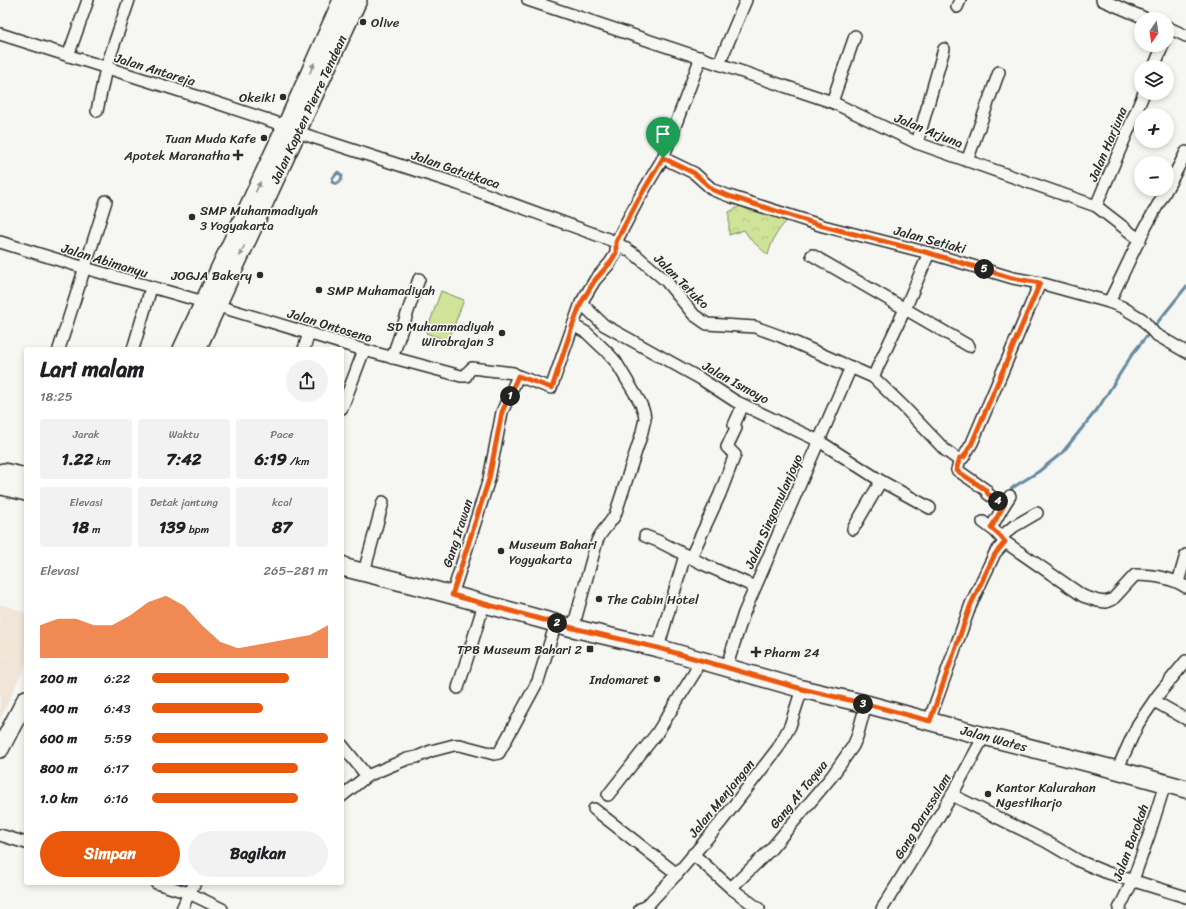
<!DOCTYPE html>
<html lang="id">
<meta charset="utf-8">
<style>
body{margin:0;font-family:Sriracha,sans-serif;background:#f2f2f2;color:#202124;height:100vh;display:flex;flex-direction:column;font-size:15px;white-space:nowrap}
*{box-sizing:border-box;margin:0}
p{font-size:13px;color:#757577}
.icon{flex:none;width:22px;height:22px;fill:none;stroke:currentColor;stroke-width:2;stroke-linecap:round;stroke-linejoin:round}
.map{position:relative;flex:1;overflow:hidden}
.sheet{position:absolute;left:24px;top:347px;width:320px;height:538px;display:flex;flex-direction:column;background:#fff;border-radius:4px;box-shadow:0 2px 6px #0003}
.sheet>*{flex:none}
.needle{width:26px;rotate:193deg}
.tools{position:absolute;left:1134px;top:12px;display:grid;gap:8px}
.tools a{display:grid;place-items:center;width:40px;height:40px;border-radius:50%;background:#fff;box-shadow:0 2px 6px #0003;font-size:20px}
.pin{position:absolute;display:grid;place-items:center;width:34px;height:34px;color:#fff;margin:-41px -17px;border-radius:50% 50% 50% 0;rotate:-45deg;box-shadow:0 0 4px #0007}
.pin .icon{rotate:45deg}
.km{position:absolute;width:20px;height:20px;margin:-10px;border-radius:50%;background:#222;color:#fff;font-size:11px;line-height:20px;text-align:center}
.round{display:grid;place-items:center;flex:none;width:42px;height:42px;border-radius:21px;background:#f2f2f2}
.head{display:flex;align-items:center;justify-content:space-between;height:68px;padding:0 16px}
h1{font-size:22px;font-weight:700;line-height:30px}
.figures{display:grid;grid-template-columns:repeat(3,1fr);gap:6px;height:68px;padding:4px 16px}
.figures div{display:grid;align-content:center;border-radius:4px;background:#f2f2f2;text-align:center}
.figures b{font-size:17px;font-weight:700}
.figures small{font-size:11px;font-weight:400}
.figures p{font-size:11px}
.chart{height:112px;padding:8px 16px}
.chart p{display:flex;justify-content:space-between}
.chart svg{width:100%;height:72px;margin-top:4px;fill:#ea580c;opacity:.7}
.primary-button{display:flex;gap:8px;margin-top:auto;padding:8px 16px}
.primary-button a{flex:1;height:46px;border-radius:24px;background:#ea580c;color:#fff;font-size:16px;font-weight:700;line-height:46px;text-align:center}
.primary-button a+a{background:#f2f2f2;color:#202124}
ul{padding:0 16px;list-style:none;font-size:13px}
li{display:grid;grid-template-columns:64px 48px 1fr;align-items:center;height:30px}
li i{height:10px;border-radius:5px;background:#ea580c}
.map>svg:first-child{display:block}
</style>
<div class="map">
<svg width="1186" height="909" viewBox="0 0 1186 909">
<defs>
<pattern id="forest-crowns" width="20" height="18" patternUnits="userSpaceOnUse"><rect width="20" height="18" fill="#cfe498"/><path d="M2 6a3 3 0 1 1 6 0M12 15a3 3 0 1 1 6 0" fill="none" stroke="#b2c483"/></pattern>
</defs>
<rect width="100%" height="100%" fill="#f6f6f2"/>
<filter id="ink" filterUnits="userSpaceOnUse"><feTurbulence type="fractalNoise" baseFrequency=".025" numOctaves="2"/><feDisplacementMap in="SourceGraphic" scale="8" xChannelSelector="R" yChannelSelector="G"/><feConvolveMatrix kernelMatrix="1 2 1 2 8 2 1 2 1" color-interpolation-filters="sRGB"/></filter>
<g filter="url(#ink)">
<polygon fill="#f0e5d6" points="0,604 26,613 26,663 0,720 0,655 16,660 0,654"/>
<polygon fill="#cfe498" stroke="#7d8862" points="441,291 464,300 448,341 426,333"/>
<path fill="url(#forest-crowns)" stroke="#7d8862" d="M740,206l11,5 11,-5 21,13 3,3c-10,10 -14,19 -18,33l-17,-15 -7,-10 -15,5v-23z"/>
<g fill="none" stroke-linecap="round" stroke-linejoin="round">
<g stroke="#658a9f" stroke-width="3">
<polygon points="338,172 342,176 341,180 337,184 332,182 333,178"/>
<polyline points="1153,328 1186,287"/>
<polyline points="1009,493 1012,488 1038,472 1062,453 1099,407 1133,353 1150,332"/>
</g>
<g stroke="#2b2b2b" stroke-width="14">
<g id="street">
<polyline points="528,0 832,102 917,143 1096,206 1140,240"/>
<polyline points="1102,0 1147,19"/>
<polyline points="957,7 960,0"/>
<polyline points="1167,27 1186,36"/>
<polyline points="0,34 196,96 286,126 297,132 458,184 616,242 637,256 666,281 694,315 707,324 755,327 780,336 873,377 904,407 945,450 956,458 963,458 972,443 1040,283"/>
<polyline points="68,56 88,0"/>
<polyline points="719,64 746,0"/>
<polyline points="1154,67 1163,45"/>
<polyline points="832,102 855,36"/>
<polyline points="97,111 106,68 129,0"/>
<polyline points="917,143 944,49"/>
<polyline points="663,158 694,173 713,190 732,197 823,226 929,253 1013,278 1040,283 1109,302 1122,307 1142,319 1155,334 1186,352"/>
<polyline points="967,161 999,72"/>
<polyline points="1096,206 1144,93"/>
<polyline points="0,242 85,268 218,306 364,350 461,376 466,376 468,372 472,368 513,373 518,376 551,388 581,303 595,280 610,263 616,253 616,242"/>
<polyline points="616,242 638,200 663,158 701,57"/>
<polyline points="812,255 969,346"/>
<path d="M1109,302c14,-27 26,-56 41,-83 12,-22 25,-44 36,-67"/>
<polyline points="581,303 604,325 701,379 735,401 819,441 881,481 930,508"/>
<path d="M573,325l14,8 19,18 10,11 24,40 4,10 1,7 -4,17 -26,79c-5,9 -14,16 -18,26l-24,87"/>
<polyline points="59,349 106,201"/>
<polyline points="133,349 151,288"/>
<polyline points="304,349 309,333"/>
<polyline points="392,358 419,279"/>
<polyline points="873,377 905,309 929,253"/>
<polyline points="342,408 364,350"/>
<polyline points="960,459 957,470 986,490 988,494 1004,505 991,528"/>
<polyline points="1004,505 1010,496"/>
<path d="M983,522l12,9 10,11 78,54 15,5 8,1 7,-3 22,-24c17,0 37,3 51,12"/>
<polyline points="853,529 881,481"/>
<polyline points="645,536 658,541 703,564 755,587"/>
<polyline points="1001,537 1013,527 1037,513"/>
<polyline points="691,557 720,494 734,457 735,455 727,447 736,428 734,425 743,405"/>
<polyline points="364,572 383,502"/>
<polyline points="1178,582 1186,555"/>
<polyline points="452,595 489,479 502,412 518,376"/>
<polyline points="658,648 685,555"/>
<polyline points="726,668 744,613 851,367"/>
<polyline points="458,688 484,604"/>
<polyline points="1154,701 1186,719"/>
<polyline points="929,721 971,604 995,553 1005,542"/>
<polyline points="342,745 367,776"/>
<polyline points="1117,770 1138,724 1158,695 1186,661"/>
<polyline points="608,795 657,733 695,672 698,660"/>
<polyline points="952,795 1045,841 1079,861 1105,872 1186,897"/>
<polyline points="342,796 367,776 407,759 417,757 431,751 454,745 460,745 494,754 499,753 538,681 556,623"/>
<polyline points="594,809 677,874"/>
<polyline points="0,835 26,843"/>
<polyline points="693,854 731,888 759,909"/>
<polyline points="156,883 189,893 222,909"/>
<polyline points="731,888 771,849 832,776 853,746 857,737 866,704"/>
<polyline points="182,909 189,893 195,883"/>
<polyline points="640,909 646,907 654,898 677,874 721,822 778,748 790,726 802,689"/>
<polyline points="882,909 952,795 984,736"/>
<polyline points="1119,909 1133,880 1149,835 1165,784"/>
</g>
</g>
<g stroke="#2b2b2b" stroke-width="20">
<g id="primary">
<polyline points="182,349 286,126 342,0"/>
<polyline points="197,349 297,132 358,0"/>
<polyline points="0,473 4,472 26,477"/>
<polyline points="0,484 2,486 26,492"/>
<polyline points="342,565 346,568 430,589 573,628 658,648 802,689 866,704 976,734 1117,770 1186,789"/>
<polyline points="0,749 26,699"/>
</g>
</g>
<use href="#street" stroke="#f6f6f2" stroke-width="11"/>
<use href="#primary" stroke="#f6f6f2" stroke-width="17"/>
</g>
<defs><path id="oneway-solid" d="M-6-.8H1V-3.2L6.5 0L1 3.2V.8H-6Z"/></defs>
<g fill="#90908e">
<use href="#oneway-solid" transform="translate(312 68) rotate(-66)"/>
<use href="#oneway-solid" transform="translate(258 187) rotate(-65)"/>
<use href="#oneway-solid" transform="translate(242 251) rotate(114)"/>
</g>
</g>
<g fill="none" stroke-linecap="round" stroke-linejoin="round" filter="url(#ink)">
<g stroke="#fff" stroke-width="8">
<polygon id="route" points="663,158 694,173 713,190 732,197 823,226 929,253 1012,278 1040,283 972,443 964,457 960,458 956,470 986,490 988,494 1004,505 991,528 1001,537 1005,542 995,554 971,604 930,721 866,704 802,689 658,648 573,628 452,595 489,479 502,412 518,376 552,388 573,324 581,303 595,280 610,263 616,253 616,242 638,200"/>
</g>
<use href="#route" stroke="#ea580c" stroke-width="5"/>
</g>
<g fill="#2b2b2b" stroke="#f6f6f2" stroke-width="1.5">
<circle cx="363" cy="22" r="4"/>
<circle cx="283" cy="97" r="4"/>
<circle cx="264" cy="138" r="4"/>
<path d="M236 149h4v4h4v4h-4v4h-4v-4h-4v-4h4z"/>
<circle cx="192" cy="217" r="4"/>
<circle cx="260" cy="275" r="4"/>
<circle cx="319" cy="290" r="4"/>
<circle cx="502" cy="333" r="4"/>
<circle cx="501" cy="551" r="4"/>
<circle cx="599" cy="599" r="4"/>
<rect x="586" y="645" width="8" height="8" rx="2"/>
<path d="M754 646h4v4h4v4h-4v4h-4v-4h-4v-4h4z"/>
<circle cx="657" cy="679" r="4"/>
<circle cx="988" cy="794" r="4"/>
</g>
<g text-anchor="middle" stroke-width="3" stroke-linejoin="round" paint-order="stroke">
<g font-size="13" fill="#2b2b2b" stroke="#f6f6f2" text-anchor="start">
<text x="371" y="27">Olive</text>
<text x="275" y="102" text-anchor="end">Okeiki</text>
<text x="256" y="143" text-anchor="end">Tuan Muda Kafe</text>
<text x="230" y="160" text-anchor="end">Apotek Maranatha</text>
<text x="200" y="215">SMP Muhammadiyah<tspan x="200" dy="15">3 Yogyakarta</tspan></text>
<text x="252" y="280" text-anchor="end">JOGJA Bakery</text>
<text x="327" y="295">SMP Muhamadiyah</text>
<text x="494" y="331" text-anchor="end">SD Muhammadiyah<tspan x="494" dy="15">Wirobrajan 3</tspan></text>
<text x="509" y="549">Museum Bahari<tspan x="509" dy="15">Yogyakarta</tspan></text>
<text x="607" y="604">The Cabin Hotel</text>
<text x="582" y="654" text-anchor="end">TPB Museum Bahari 2</text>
<text x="764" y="657">Pharm 24</text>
<text x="649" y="684" text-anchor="end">Indomaret</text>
<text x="996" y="792">Kantor Kalurahan<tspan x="996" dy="15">Ngestiharjo</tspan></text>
</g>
<g font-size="13" fill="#2b2b2b" stroke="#f6f6f2">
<text transform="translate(155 69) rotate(17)" y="5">Jalan Antareja</text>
<text transform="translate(308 109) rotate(-65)" y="5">Jalan Kapten Pierre Tendean</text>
<text transform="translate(929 130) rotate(22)" y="5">Jalan Arjuna</text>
<text transform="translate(1107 144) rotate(-67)" y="5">Jalan Harjuna</text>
<text transform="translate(456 169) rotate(19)" y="5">Jalan Gatutkaca</text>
<text transform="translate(930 239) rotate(15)" y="5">Jalan Setiaki</text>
<text transform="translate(105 260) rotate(17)" y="5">Jalan Abimanyu</text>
<text transform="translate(682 281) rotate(45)" y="5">Jalan Tetuko</text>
<text transform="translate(330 325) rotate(17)" y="5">Jalan Ontoseno</text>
<text transform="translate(736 382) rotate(29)" y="5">Jalan Ismoyo</text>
<text transform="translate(773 511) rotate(-66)" y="5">Jalan Singomulanjoyo</text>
<text transform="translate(457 533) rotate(-72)" y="5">Gang Irawan</text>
<text transform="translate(994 738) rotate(15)" y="5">Jalan Wates</text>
<text transform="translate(798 794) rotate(-51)" y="5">Gang At Taqwa</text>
<text transform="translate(721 798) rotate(-51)" y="5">Jalan Menjangan</text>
<text transform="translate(922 816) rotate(-59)" y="5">Gang Darussalam</text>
<text transform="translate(1130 842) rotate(-70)" y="5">Jalan Barokah</text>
</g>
</g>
</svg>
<div class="tools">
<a><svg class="needle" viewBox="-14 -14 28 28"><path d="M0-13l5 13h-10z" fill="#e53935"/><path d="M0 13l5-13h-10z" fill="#757577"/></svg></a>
<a><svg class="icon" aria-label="layers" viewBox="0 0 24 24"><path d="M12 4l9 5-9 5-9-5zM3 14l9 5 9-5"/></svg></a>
<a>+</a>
<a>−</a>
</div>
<div class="pin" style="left:663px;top:158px;background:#1e9e55"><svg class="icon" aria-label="arrive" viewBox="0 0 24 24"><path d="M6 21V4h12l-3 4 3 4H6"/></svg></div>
<b class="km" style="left:510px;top:396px">1</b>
<b class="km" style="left:557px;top:623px">2</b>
<b class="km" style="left:863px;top:704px">3</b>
<b class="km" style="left:998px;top:501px">4</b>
<b class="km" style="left:984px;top:269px">5</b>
<section class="sheet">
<div class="head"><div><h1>Lari malam</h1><p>18:25</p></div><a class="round"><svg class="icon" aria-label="share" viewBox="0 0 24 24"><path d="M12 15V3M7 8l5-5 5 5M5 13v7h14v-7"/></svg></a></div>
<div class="figures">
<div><p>Jarak</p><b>1.22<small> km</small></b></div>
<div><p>Waktu</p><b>7:42</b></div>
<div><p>Pace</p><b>6:19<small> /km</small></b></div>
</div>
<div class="figures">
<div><p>Elevasi</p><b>18<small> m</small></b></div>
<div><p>Detak jantung</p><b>139<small> bpm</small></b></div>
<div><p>kcal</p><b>87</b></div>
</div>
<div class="chart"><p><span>Elevasi</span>265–281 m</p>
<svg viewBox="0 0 160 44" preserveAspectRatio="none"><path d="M0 44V24L10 20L20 20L30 24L40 24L50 18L60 10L70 6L80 12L90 24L100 34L110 38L120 36L130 34L140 32L150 30L160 24V44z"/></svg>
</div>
<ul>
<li><b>200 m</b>6:22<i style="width:78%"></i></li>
<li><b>400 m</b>6:43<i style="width:63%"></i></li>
<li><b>600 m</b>5:59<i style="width:100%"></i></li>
<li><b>800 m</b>6:17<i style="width:83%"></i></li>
<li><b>1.0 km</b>6:16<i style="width:83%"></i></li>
</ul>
<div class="primary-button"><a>Simpan</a><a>Bagikan</a></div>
</section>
</div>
